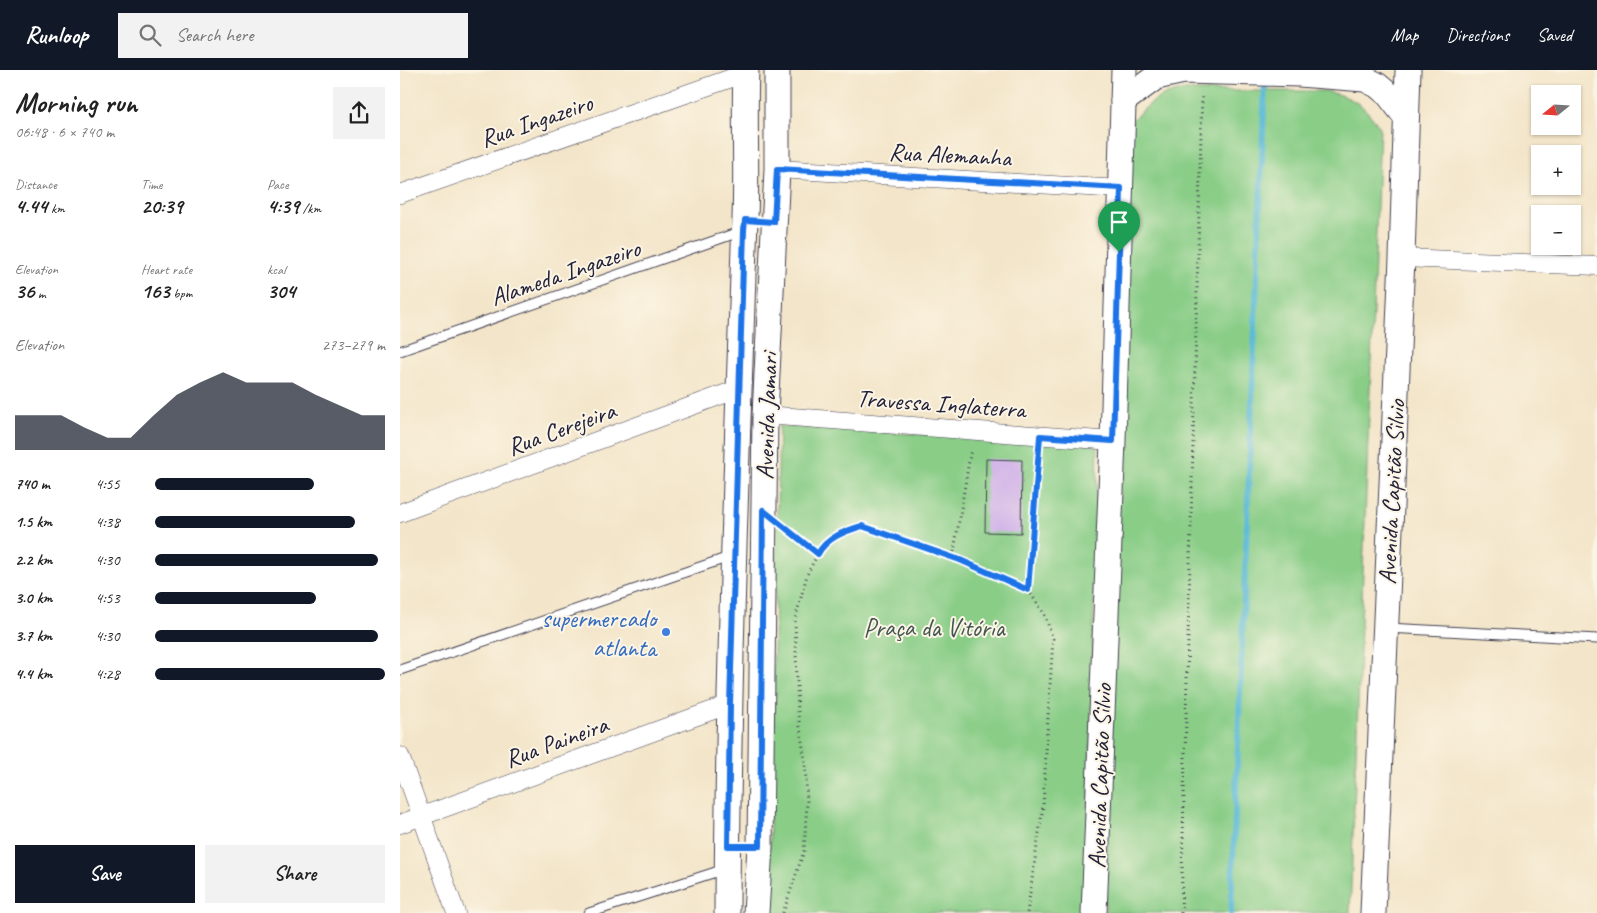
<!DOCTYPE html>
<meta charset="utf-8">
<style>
body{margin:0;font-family:Caveat,sans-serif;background:#f2f2f2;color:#222;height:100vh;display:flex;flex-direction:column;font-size:19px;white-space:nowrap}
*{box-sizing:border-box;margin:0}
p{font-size:16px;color:#767676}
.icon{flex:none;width:28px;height:28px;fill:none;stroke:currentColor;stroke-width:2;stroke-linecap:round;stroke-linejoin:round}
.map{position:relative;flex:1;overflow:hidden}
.drawer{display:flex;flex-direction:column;background:#fff;width:400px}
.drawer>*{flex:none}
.needle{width:32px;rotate:252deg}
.buttons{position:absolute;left:1131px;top:15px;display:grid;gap:10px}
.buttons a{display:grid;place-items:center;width:50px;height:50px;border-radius:0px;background:#fff;box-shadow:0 1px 4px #0004;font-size:25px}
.pin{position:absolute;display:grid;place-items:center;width:42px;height:42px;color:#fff;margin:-51px -21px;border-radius:50% 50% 50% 0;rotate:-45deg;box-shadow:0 0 5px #0007}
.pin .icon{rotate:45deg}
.round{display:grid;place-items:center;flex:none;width:52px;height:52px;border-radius:0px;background:#f2f2f2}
.overview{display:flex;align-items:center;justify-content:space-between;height:85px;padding:0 15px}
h1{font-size:28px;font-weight:800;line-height:38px}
.metrics{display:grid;grid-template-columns:repeat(3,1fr);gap:8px;height:85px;padding:5px 15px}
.metrics div{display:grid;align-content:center}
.metrics b{font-size:21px;font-weight:800}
.metrics small{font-size:14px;font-weight:400}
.metrics p{font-size:14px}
.chart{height:140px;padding:10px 15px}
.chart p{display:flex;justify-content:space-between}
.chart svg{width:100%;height:90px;margin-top:5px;fill:#111827;opacity:.7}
.action{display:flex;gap:10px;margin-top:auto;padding:10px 15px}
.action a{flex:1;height:58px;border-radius:0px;background:#111827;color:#fff;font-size:20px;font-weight:800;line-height:58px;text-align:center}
.action a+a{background:#f2f2f2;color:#222}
ul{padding:0 15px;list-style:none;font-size:16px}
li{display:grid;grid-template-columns:80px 60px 1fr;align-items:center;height:38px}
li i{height:12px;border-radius:6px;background:#111827}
header{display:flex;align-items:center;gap:30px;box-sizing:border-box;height:70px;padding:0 25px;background:#111827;color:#fff}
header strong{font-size:24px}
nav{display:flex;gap:28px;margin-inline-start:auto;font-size:18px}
.search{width:350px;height:45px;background:#f2f2f2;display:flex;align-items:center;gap:12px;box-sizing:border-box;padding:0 18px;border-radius:0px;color:#767676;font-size:19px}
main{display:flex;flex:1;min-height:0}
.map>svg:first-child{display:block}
</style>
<header>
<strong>Runloop</strong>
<div class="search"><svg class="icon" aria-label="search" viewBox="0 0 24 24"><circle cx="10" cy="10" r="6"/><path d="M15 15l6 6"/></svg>Search here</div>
<nav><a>Map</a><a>Directions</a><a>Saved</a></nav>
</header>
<main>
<section class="drawer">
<div class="overview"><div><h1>Morning run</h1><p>06:48 · 6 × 740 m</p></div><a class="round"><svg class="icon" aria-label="share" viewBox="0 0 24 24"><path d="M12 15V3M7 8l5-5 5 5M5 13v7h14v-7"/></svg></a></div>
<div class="metrics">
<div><p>Distance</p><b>4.44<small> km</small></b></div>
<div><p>Time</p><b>20:39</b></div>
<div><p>Pace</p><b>4:39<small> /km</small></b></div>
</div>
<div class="metrics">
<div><p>Elevation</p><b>36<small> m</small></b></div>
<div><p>Heart rate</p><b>163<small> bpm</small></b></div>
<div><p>kcal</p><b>304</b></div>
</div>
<div class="chart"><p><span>Elevation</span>273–279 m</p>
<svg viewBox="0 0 160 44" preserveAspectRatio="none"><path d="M0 44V27L10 27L20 27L30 33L40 38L50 38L60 27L70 17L80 11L90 6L100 11L110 11L120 11L130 17L140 22L150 27L160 27V44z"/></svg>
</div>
<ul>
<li><b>740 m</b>4:55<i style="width:69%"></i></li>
<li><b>1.5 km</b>4:38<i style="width:87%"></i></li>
<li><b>2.2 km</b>4:30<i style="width:97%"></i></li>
<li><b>3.0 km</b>4:53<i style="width:70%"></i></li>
<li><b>3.7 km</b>4:30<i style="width:97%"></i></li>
<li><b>4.4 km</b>4:28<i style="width:100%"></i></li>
</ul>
<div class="action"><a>Save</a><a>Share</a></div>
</section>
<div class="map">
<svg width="1197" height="843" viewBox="0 0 1197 843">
<rect width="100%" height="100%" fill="#fcf5e5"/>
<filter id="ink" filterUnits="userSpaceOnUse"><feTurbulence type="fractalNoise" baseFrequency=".02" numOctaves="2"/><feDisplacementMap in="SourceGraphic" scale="10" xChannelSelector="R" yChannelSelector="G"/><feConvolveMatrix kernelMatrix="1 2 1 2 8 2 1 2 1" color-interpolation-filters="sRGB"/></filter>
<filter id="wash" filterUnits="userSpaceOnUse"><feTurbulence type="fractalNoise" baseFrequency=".0096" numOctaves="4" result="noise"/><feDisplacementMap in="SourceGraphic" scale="20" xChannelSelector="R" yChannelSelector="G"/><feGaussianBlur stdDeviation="1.12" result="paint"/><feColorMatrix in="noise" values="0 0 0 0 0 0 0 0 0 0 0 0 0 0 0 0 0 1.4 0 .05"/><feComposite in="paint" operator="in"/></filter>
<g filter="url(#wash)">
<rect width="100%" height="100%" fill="#f3e5c9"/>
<g fill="#89cd87" stroke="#567861">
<path d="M778,21h148c30,8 36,12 54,37l-30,785h-245l27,-793c16,-14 25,-25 46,-29z"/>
<polygon points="379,356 698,375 686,843 368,843"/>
</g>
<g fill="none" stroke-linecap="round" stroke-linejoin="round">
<polyline stroke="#56b8d5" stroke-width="6" points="831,843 865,13"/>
</g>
<g id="blocks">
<polygon fill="#d0b2e8" points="586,389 622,390 621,463 585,462"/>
</g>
</g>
<g filter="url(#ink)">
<use href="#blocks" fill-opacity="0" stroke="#413f50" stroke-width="1"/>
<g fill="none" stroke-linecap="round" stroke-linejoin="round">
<g stroke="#413f50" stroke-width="11">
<g id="service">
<polyline points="0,281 342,161"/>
<polyline points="987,558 1197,569"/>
<polyline points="0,600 332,486"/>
<polyline points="189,843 325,799"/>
</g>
</g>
<g stroke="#413f50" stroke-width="19">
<g id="minor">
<polyline points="377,99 721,119"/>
<polyline points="0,124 346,3"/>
<polyline points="1002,188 1197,196"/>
<polyline points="365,345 713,371"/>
<polyline points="0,443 338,319"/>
<polyline points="0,686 56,843"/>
<polyline points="0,754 330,634"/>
</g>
</g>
<g stroke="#413f50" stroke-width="27">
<g id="secondary">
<polyline points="723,31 756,7 784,1 899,4 965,9 977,15 989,25 1006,47"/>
<path d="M327,843c1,-232 10,-463 18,-695 2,-49 -1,-99 1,-148"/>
<polyline points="356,843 360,777 365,345 377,99 377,0"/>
<polyline points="694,843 713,371 724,0"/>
<polyline points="973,843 1002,188 1008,0"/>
</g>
</g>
<g stroke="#413f50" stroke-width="3" stroke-dasharray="1 4" stroke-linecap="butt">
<polyline points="385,458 418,484"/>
<polyline points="553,487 571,379"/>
<polyline points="628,520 639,384"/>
<polyline points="383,843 404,781 407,733 405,691 398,644 395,550 407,505 422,475 446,460 462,456 561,490 628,520 644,543 653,569 648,647 643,736 627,843"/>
<polyline points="781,843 802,24"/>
</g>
<use href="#service" stroke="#fff" stroke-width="9"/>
<use href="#minor" stroke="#fff" stroke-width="18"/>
<use href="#secondary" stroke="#fff" stroke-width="25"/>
</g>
</g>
<g fill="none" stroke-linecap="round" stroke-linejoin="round" filter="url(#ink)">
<g stroke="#fff" stroke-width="10">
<path id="route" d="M377,99l344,19 -8,253 -73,-5 -12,154 -68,-30 -98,-34c-17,5 -36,12 -44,28l-55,-44 -3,336h-32l2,-142 14,-474 1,-10 29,2z"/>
</g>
<use href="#route" stroke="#1a73e8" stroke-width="6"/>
</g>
<circle fill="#3f7fe0" stroke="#fcf5e5" stroke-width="2" cx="266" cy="562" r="5"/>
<g text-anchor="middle" stroke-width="4" stroke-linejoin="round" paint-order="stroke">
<g font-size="25" fill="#22223b" stroke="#fcf5e5">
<text transform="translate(136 50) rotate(-19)" y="9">Rua Ingazeiro</text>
<text transform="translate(550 84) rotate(3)" y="9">Rua Alemanha</text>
<text transform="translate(165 202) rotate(-19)" y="9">Alameda Ingazeiro</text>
<text transform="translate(541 333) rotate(4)" y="9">Travessa Inglaterra</text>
<text transform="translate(366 346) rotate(-88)" y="9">Avenida Jamari</text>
<text transform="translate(161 358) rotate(-20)" y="9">Rua Cerejeira</text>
<text transform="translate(991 422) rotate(-87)" y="9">Avenida Capitão Silvio</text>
<text transform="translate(156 671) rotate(-20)" y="9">Rua Paineira</text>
<text transform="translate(699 706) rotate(-88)" y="9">Avenida Capitão Silvio</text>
</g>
<g font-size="25" fill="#366cbe" stroke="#fcf5e5" text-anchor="end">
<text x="256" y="557">supermercado<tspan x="256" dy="29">atlanta</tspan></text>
</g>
<g font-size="25" fill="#415552" stroke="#fcf5e5">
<text x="534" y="566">Praça da Vitória</text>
</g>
</g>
</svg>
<div class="buttons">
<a><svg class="needle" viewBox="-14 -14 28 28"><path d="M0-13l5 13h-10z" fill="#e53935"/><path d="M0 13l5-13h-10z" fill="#767676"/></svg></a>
<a>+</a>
<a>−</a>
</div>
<div class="pin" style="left:719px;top:182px;background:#1e9e55"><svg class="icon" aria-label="arrive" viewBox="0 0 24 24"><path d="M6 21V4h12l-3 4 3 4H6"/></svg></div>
</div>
</main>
